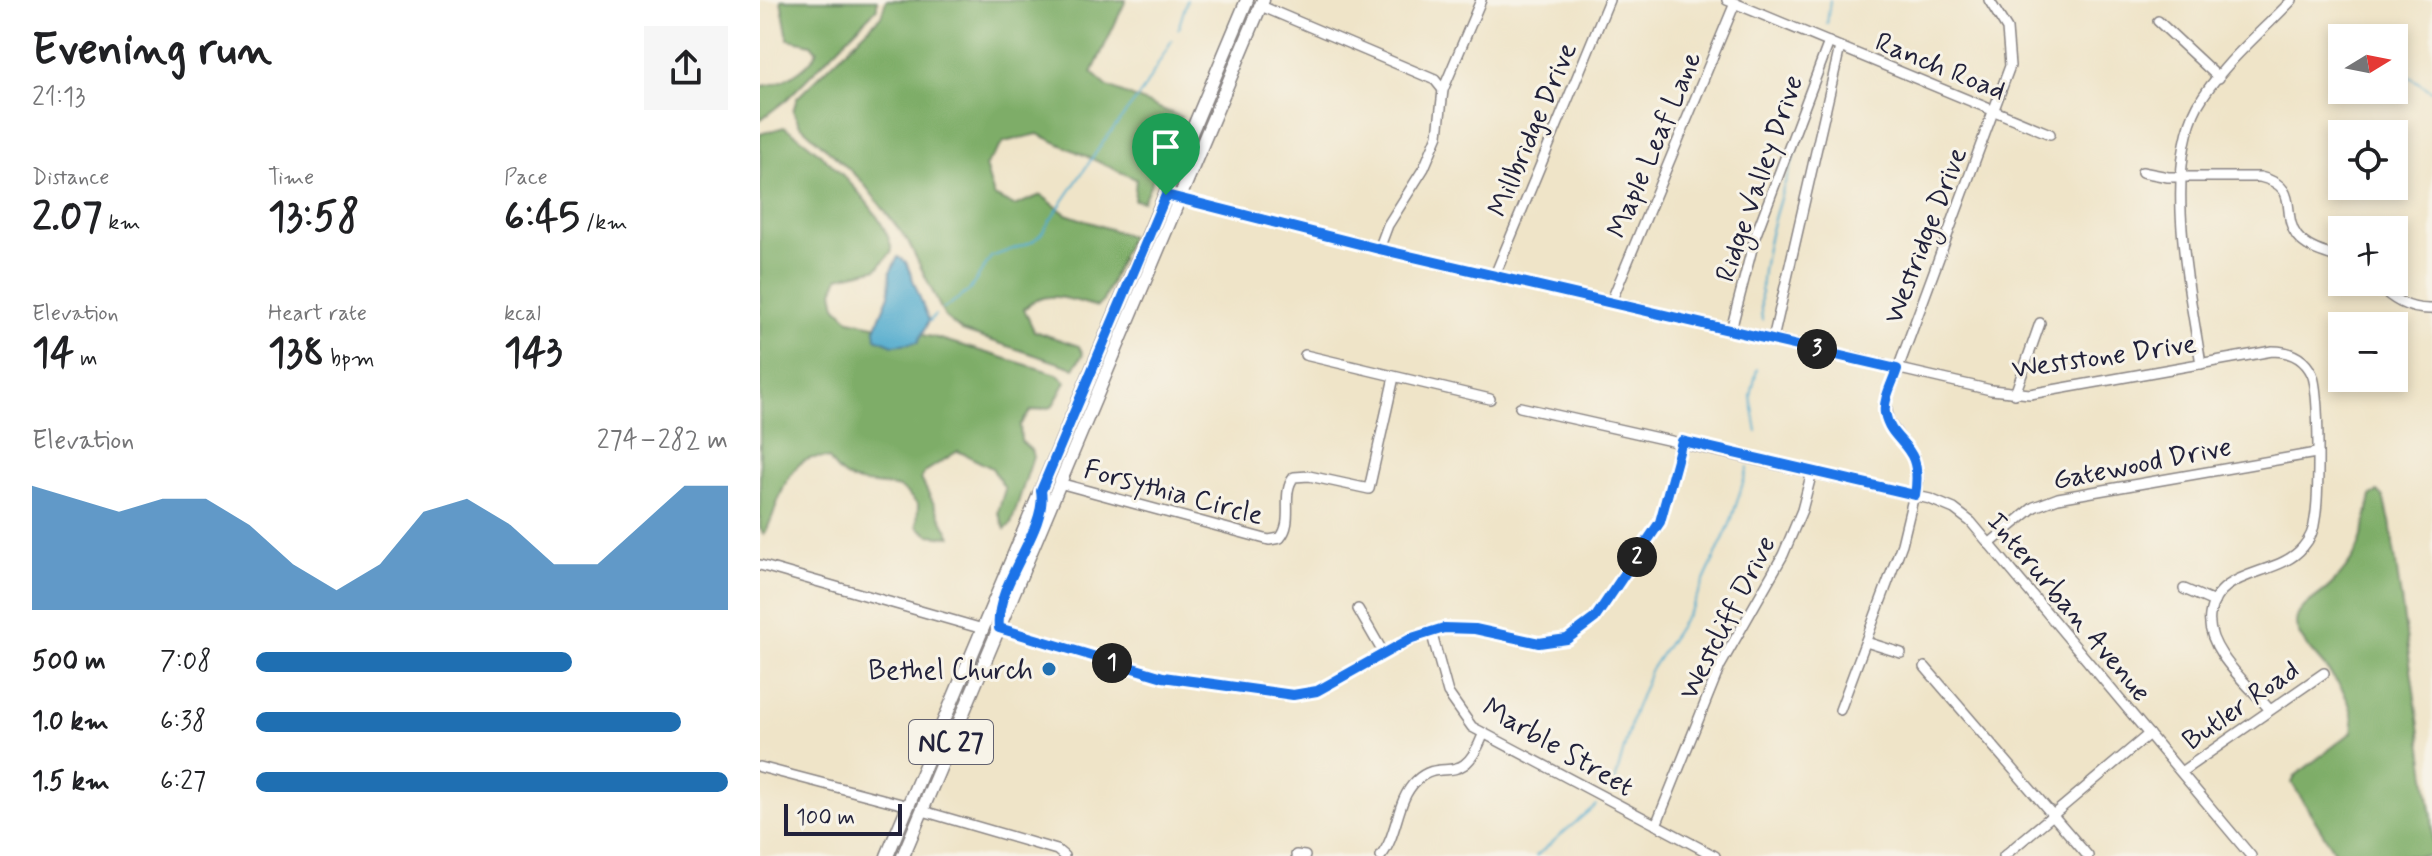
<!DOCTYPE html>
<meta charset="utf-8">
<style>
body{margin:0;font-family:Mynerve,sans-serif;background:#f6f6f6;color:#202124;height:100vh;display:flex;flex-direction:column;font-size:30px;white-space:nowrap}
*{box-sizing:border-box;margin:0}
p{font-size:26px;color:#757577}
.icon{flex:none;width:44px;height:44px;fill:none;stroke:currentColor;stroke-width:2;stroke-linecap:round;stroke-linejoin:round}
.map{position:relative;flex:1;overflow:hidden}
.details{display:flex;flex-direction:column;background:#fff;width:760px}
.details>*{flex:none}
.needle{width:52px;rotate:80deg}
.controls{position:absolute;left:1568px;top:24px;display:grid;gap:16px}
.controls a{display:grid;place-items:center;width:80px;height:80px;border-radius:0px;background:#fff;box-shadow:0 4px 12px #0003;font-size:40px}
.scale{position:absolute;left:24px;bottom:20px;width:118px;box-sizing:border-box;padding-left:8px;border:4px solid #22223b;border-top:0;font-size:22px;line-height:28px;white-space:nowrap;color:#22223b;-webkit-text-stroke:6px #f7f3e8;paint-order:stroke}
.pin{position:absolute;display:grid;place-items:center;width:68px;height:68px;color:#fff;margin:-82px -34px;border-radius:50% 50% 50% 0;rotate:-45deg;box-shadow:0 0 8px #0007}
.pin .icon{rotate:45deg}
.km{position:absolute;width:40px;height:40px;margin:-20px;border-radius:50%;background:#222;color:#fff;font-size:22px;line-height:40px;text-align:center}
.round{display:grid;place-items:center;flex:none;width:84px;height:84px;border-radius:0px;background:#f6f6f6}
.overview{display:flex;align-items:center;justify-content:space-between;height:136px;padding:0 32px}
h1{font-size:44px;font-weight:700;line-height:60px}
.figures{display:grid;grid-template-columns:repeat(3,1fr);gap:12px;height:136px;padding:8px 32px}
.figures div{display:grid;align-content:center}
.figures b{font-size:40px;font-weight:700}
.figures small{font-size:22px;font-weight:400}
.figures p{font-size:22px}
.chart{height:224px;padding:16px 32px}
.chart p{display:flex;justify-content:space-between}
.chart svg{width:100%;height:144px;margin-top:8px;fill:#1f6fb2;opacity:.7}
ul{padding:0 32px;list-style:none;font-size:26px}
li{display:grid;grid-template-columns:128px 96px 1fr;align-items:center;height:60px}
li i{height:20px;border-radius:10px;background:#1f6fb2}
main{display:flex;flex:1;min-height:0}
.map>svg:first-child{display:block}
</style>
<main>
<section class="details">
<div class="overview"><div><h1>Evening run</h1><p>21:13</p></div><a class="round"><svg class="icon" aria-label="share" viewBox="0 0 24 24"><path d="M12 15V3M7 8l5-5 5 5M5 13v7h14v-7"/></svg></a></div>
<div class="figures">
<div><p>Distance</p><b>2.07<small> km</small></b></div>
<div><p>Time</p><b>13:58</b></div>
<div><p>Pace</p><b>6:45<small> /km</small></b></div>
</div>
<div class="figures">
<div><p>Elevation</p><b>14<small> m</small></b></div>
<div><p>Heart rate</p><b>138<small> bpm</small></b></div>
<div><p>kcal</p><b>143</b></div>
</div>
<div class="chart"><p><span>Elevation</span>274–282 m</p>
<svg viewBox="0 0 160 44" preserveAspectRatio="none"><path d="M0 44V6L10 10L20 14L30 10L40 10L50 18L60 30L70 38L80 30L90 14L100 10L110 18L120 30L130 30L140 18L150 6L160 6V44z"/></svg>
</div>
<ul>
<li><b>500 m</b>7:08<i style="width:67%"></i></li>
<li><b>1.0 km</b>6:38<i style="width:90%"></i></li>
<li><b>1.5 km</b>6:27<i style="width:100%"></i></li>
</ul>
</section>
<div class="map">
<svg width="1672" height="856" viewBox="0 0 1672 856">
<rect width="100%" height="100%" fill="#f7f3e8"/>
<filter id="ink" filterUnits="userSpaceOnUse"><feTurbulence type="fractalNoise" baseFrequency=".0125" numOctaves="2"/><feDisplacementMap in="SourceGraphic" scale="16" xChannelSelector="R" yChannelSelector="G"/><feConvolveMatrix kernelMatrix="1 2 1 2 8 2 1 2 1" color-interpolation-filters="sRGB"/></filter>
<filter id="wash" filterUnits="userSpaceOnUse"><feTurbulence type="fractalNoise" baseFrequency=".006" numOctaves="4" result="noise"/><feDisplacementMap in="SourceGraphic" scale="32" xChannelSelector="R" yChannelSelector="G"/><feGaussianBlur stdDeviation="1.8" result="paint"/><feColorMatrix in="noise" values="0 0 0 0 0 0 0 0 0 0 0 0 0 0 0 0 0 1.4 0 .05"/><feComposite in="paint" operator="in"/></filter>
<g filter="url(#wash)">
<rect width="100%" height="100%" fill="#efe4c8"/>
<g fill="#7ead67" stroke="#506851" stroke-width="2">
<path d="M21,0h96v8l-91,92 -26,20v-34c19,0 49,-17 57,-35l-6,-7 -23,-5z"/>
<path d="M126,0h240l-34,73 16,14 73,30 -38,84 -9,-1 2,-21 -98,-45 -34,8 -19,24 9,30 20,10 27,-11 25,19 64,22 -27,65 -6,6c-26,-7 -52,-20 -73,2l10,22 45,15 4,8 -9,14 -112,-37 -17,-14 -37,-76 -48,-62 -61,-55 -6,-13 4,-13 84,-82z"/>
<path d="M24,127c35,20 102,84 108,124l-14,17 -39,9 -6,14 3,15 14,14 87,18 120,36 9,8 -14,25 -21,4 -11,14 1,16 10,9 2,7 -22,67 -6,5 -7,-17 7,-23 -13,-21 -34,-17 -33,21 -4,7 30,58 -22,-2 -12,-9 1,-21c-5,-5 -12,-15 -19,-17 -30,-9 -50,4 -70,-29 -44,-12 -49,49 -65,76l-4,-7v-394z"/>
<path d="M1618,492l5,5 7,24 42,297v38h-95l-45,-73 3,-7 57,-44c9,-46 -54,-81 -56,-108 -1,-17 25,-28 36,-40 31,-31 30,-48 39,-88z"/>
</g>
<polygon fill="#4faacd" stroke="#386684" stroke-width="2" points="138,257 146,262 169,321 158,342 133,345 116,338 115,329 129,295 130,272"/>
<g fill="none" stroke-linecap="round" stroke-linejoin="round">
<g stroke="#4faacd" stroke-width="2">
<polyline points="1067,24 1070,0"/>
<polyline points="418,29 427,0"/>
<polyline points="1634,67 1672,91"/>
<polyline points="183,309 209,291 231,257 272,242 281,234 343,142 382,92 412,40"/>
<path d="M1002,320c-8,-58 26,-154 51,-207"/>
<polyline points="170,321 175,315"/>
<polyline points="997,369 991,396 997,432"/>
<polyline points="853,789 874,712 890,671 932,607 970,524 988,467"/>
<polyline points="776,856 836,805"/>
</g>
</g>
</g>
<g filter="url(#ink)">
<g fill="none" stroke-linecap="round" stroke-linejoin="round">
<g stroke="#888382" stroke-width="12">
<g id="minor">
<polyline points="967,0 1290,134"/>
<polyline points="501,6 675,80 683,90"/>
<polyline points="1398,21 1459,78"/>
<path d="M1382,172l26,5h92c42,10 20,36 37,59 11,14 29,17 45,23"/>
<path d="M417,198l202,51 612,141 39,4 242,-43c17,0 32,6 40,23 8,18 7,123 3,145 -1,11 -5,20 -12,28 -25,31 -86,20 -93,68 -5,35 40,71 60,95"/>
<polyline points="619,249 628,225 664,168 678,135 683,90 721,0"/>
<polyline points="735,275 849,0"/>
<path d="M1613,282c19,16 33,28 59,27"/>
<polyline points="851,302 975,3"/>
<polyline points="971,330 995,237 1069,42"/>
<polyline points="1013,339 1080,47"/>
<polyline points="545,355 730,399"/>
<path d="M1441,364c-11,-72 -38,-193 -3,-259 20,-37 66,-75 94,-105"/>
<polyline points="1255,394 1280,323"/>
<polyline points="760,407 1170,499 1194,509 1211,522 1491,856"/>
<path d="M299,483l210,57 11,-2c15,-17 0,-44 14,-61l15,-1 60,13 25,-112"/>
<polyline points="1229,544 1274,507 1298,498 1556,453"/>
<polyline points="0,565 223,629"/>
<polyline points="1424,589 1454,602"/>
<polyline points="598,609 624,654"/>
<polyline points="239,628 403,677 533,695 557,691 652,638 684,628 715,629 779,643 807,639 835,618 900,522 922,441"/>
<polyline points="671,631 688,693 712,727 955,856"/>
<polyline points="1106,642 1141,653"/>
<polyline points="1165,667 1328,856"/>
<polyline points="1080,710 1142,544 1158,478 1154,458 1128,421 1126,401 1250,66 1247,29 1229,0"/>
<polyline points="0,767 149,806"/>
<polyline points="1421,772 1564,673"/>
<polyline points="163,811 297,850 304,856"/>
<polyline points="896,825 960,666 1023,555 1042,510 1052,472"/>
<polyline points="536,855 545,856"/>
<path d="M621,856c17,-21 15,-56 35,-75 27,-26 45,10 67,-46"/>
<polyline points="1244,856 1389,734"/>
</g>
</g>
<g stroke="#888382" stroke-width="15">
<g id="major">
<polyline points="127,856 487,0"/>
<polyline points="143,856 503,0"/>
</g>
</g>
<use href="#minor" stroke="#fff" stroke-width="9"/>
<use href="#major" stroke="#fff" stroke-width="12"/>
</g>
</g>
<g fill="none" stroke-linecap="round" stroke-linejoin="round" filter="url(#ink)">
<g stroke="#fff" stroke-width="16">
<path id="route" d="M406,195l213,54 518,120c-4,13 -14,30 -12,44 7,34 39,28 30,82l-233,-54 -22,81 -65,96 -28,21 -28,4 -64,-14 -31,-1 -32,10 -95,53 -24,4 -130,-18 -164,-49c-5,-44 49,-98 42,-137z"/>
</g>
<use href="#route" stroke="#1a73e8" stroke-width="10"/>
</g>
<circle fill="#1f6fb2" stroke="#f7f3e8" stroke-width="3" cx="289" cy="669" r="8"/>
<g text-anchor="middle" stroke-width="6" stroke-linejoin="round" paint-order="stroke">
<rect fill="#f7f3e8" stroke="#62616f" stroke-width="2" x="149" y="720" width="84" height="44" rx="6"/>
<g font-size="26" font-weight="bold" fill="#22223b">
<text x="191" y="751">NC 27</text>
</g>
<g font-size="28" fill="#22223b" stroke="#f7f3e8">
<text transform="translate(1181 65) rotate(22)" y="10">Ranch Road</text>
<text transform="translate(771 129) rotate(-67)" y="10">Millbridge Drive</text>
<text transform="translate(893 144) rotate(-67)" y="10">Maple Leaf Lane</text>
<text transform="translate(998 178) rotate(-71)" y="10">Ridge Valley Drive</text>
<text transform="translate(1164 235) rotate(-69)" y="10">Westridge Drive</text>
<text transform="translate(1344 355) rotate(-8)" y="10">Weststone Drive</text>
<text transform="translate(1382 462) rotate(-11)" y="10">Gatewood Drive</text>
<text transform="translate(414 491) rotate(15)" y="10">Forsythia Circle</text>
<text transform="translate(1310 606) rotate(50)" y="10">Interurban Avenue</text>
<text transform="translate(966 617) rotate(-63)" y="10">Westcliff Drive</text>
<text transform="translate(1480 704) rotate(-35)" y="10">Butler Road</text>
<text transform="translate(799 746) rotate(30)" y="10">Marble Street</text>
</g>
<g font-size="28" fill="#22223b" stroke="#f7f3e8" text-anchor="end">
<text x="273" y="679">Bethel Church</text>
</g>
</g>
</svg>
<div class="controls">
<a><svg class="needle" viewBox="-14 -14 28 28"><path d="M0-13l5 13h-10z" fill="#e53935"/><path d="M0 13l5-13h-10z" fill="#757577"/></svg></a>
<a><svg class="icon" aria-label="locate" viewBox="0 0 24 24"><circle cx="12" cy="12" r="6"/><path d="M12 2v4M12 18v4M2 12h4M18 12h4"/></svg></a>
<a>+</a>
<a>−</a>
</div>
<div class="scale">100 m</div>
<div class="pin" style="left:406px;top:195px;background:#1e9e55"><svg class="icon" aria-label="arrive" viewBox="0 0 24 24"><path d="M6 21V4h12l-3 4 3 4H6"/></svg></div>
<b class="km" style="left:352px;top:663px">1</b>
<b class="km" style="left:877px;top:557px">2</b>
<b class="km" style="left:1057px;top:349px">3</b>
</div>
</main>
